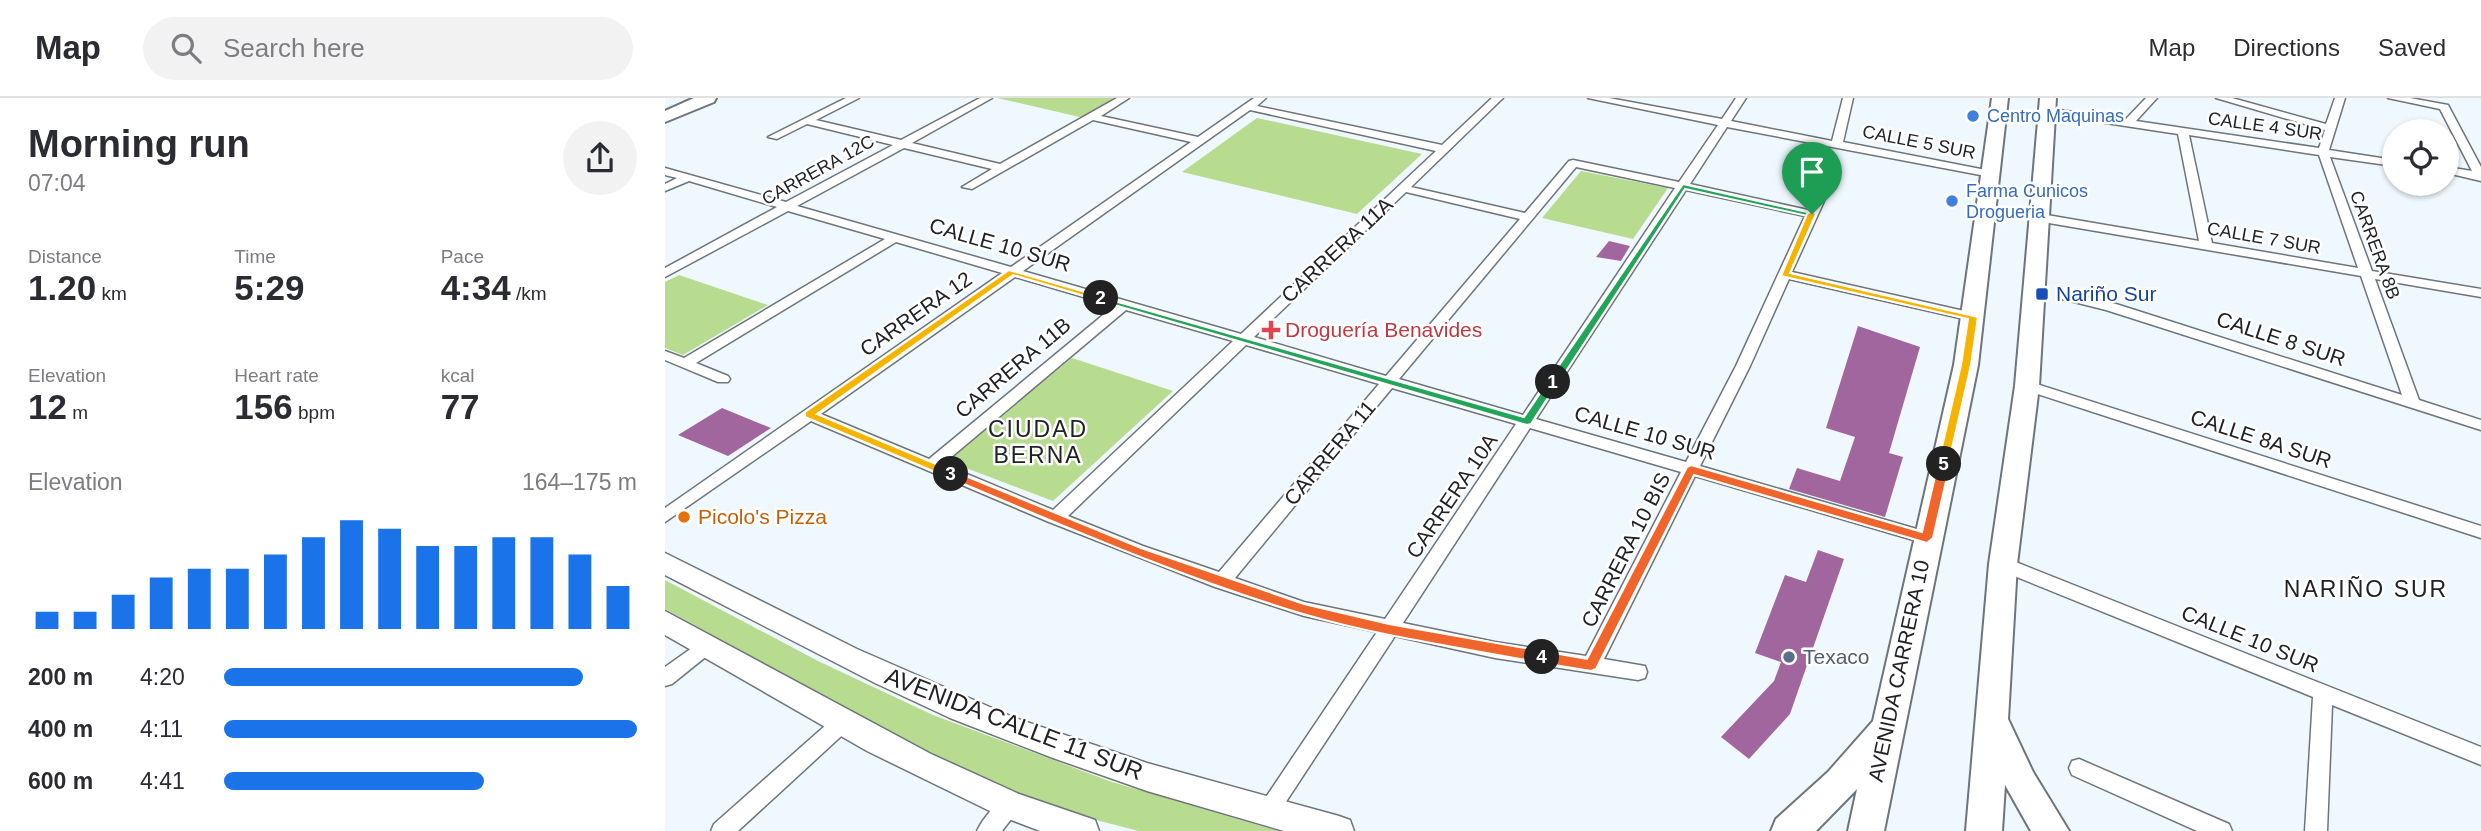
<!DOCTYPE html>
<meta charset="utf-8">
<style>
body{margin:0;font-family:Helvetica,sans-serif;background:#f2f2f3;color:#2b2b33;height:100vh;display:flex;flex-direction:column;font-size:26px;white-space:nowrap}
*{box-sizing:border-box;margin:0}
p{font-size:23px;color:#7c7c81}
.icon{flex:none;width:38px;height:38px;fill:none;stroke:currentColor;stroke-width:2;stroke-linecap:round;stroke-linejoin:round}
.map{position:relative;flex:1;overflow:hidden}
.side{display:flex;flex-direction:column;background:#fff;width:665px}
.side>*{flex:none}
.controls{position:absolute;left:1717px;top:21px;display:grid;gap:14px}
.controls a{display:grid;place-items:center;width:77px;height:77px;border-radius:50%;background:#fff;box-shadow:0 2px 5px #0004;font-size:35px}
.pin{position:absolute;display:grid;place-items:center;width:60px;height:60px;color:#fff;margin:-72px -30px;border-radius:50% 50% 50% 0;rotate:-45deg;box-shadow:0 0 7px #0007}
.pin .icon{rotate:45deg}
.km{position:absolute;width:35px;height:35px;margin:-18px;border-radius:50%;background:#222;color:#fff;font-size:19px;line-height:35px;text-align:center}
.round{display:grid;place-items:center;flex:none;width:74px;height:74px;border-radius:37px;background:#f2f2f3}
.head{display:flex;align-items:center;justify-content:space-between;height:119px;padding:0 28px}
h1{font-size:38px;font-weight:800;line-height:52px}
.figures{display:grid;grid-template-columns:repeat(3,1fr);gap:10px;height:119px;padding:7px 28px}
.figures div{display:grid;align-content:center}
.figures b{font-size:35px;font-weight:800}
.figures small{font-size:19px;font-weight:400}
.figures p{font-size:19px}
.chart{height:196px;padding:14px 28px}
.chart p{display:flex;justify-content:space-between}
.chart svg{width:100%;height:126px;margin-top:7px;stroke:#1a73e8;stroke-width:6}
ul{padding:0 28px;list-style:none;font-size:23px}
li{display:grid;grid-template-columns:112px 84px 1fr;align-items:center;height:52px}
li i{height:18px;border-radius:9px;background:#1a73e8}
header{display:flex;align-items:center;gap:42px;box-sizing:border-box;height:98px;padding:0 35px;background:#fff;border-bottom:2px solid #e1e1e2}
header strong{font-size:33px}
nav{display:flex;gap:38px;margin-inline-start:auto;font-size:24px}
.search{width:490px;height:63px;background:#f2f2f3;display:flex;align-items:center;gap:18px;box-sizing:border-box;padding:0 24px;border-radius:38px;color:#7c7c81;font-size:26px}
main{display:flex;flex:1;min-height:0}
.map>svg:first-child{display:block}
</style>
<header>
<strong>Map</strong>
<div class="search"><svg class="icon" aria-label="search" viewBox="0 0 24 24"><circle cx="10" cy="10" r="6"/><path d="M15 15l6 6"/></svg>Search here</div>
<nav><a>Map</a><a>Directions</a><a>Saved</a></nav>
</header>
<main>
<section class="side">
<div class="head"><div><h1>Morning run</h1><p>07:04</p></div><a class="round"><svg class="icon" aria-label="share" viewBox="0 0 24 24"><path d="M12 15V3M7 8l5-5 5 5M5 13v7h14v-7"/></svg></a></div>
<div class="figures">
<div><p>Distance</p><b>1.20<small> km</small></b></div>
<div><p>Time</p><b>5:29</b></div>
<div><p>Pace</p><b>4:34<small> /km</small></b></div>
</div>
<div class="figures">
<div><p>Elevation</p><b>12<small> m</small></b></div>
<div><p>Heart rate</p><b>156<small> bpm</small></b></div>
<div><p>kcal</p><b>77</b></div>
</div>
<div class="chart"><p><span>Elevation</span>164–175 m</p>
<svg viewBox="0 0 160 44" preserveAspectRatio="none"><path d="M5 44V38M15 44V38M25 44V32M35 44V26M45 44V23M55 44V23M65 44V18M75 44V12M85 44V6M95 44V9M105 44V15M115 44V15M125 44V12M135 44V12M145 44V18M155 44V29"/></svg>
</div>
<ul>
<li><b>200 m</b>4:20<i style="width:87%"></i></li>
<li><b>400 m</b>4:11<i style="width:100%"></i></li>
<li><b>600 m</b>4:41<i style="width:63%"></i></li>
</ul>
</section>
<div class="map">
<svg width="1816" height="733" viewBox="0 0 1816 733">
<rect width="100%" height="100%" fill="#f0f8ff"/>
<g fill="#b7db8f">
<polygon points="332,0 451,0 419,20"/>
<polygon points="592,20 757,56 692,116 517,74"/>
<polygon points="916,73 1003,90 968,141 877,120"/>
<polygon points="14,177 103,207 18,257 0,250 0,184"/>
<polygon points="407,260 508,293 388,403 280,362"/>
<polygon points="0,482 153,563 268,617 447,684 613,733 474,733 423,720 340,691 262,656 0,511"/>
</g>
<g fill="#a2669e">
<polygon points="944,143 965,148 956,163 931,159"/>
<polygon points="1193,228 1255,249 1224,355 1238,359 1220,419 1124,391 1132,370 1175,383 1190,339 1161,330"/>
<polygon points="57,310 106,330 63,358 13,337"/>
<polygon points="1153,452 1179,461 1125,616 1084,661 1056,639 1109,583 1116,564 1090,555 1120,477 1141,484"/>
</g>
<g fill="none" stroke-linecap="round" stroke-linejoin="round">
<g stroke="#6d747a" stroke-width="3">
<g id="minor">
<path d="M181,0h13l-43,22 85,20 79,-42h12l-80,45 88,21 117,-66h12l-28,18 97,21 56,-39h12l-9,8 185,39 50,-47h11l-92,89 114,26 44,-52 4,-1 106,22 39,-57 -130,-27h21l113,21 14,-21h10l-15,23 101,20 11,-43h10l-10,44 148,29 6,3 -6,3 -264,-50 -37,57 118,26 12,-24h8l2,2 -38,84 181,41 7,4 -7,4 -184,-42 -39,87 -50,100 227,66 6,1 2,5 -2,5 -6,1 -232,-68 -91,183 41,7 2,6 -2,6 -7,2 -143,-22 -100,-22 -121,184 -7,3 -7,-3 -4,-7 4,-7 117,-174 -73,-16 -89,-29 -166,-65 -238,-101 -146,101v-14l337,-235 -106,-31 -200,121 32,13 2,3 -2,3h-10l-53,-22v-9l19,7 201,-119 -97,-28 -123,66v-9l112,-61 -88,-26 -24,10v-7l12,-6 -12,-3v-7l121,34 107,-57 -86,-21 -30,15 -9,-2zM585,12l186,41 -195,183 -218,-63zM428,22l98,22 -180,125 -214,-61 107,-58 88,21 -30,18 10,2zM911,69l99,21 -152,227 -124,-36zM1021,92l119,26 -69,150 -50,96 -150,-43zM741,94l114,27 -134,157 -132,-39zM350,179l99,29 -185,153 -108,-45zM461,212l107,31 -180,169 -110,-46zM581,247l133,39 -160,188 -76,-26 -75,-30zM727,290l124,36 -131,195 -81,-17 -69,-24zM865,330l151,44 -95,184 -91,-14 -92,-19z"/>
<path d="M1481,0h11l-21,23 183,27 6,-18 -109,-32h16l94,26 9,-26h10l-16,52 65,10v6l-64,-9 42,114 109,18v8l-106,-18 44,121 62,20v10l-375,-120 -44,-11v-6l5,-1 49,12 286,91 -41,-119 -324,-55v-6l4,-1 158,27 -21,-107 -131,-20 -5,-3 5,-3 78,12zM1524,37l130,20 39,113 -146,-25z"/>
<polygon points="1723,0 1745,0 1783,7 1816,69 1816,83 1782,75 1782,69 1807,73 1775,11"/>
<polygon points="1362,283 1816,428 1816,440 1357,291 1355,288"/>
<polygon points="1338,459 1816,649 1816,667 1667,607 1662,733 1640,733 1648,599 1332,471 1329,466 1332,461"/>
<polygon points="41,540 48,543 50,548 48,553 7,586 0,588 0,569"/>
<polygon points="177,616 184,619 187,625 184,631 73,733 46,733 49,726 170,619"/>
<polygon points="1414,661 1564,726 1567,733 1532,733 1407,677 1404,670 1407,663"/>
<path d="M346,697l7,3 4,7 -20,26h-25c6,-13 21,-31 34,-36z"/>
</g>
</g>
<g stroke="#6d747a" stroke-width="3">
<g id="secondary">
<polygon points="0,455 192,551 350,620 482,665 674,718 685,722 689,733 619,733 482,693 388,660 285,620 210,585 0,477"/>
<polygon points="0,513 266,656 354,696 430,722 434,733 375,733 333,717 202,653 0,537"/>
</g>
</g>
<g stroke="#6d747a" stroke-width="4">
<g id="primary">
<polygon points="29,0 51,0 49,4 0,24 0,13"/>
<polygon points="1327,0 1343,0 1313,267 1219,733 1183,733 1192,691 1151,733 1106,733 1111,721 1163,674 1208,623 1289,267"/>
<polygon points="1375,0 1391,0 1374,288 1352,466 1343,621 1368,674 1404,733 1366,733 1340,687 1337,733 1301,733 1324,466 1350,288"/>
</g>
</g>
<use href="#minor" fill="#fff" fill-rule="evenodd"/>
<use href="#secondary" fill="#fff" fill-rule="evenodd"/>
<use href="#primary" fill="#fff" fill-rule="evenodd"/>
</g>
<polygon fill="#22a559" stroke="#fff" stroke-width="2" points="1018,86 1151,116 1147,119 1020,91 892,287 884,287 884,282"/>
<polygon fill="#22a559" stroke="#fff" stroke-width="2" points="432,198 859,319 884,282 893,284 866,326 862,327 432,202"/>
<polygon fill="#f5b400" stroke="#fff" stroke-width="2" points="344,172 441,200 436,203 348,177 152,316 290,374 290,379 282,379 140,319 140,314"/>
<path fill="#f0652b" stroke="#fff" stroke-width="2" d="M286,372l190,78 163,56 85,20 153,27 7,6 -7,6c-79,-15 -161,-26 -239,-49 -121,-36 -239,-88 -356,-137v-5z"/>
<polygon fill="#f0652b" stroke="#fff" stroke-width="2" points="1279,362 1285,366 1268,440 1262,445 1029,377 931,571 926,573 877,565 870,559 877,553 922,561 1022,369 1026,367 1257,434 1273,366"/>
<polygon fill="#f5b400" stroke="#fff" stroke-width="2" points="1147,113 1151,116 1125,175 1313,219 1306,267 1283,368 1275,368 1273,366 1296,267 1303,221 1116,178 1142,116"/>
<g fill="#3f7fe0" stroke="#fff" stroke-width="2.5">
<circle cx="1308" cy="18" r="7"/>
<circle cx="1287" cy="103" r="7"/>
</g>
<rect fill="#1a4fb4" stroke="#fff" stroke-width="2.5" x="1370" y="189" width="14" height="14" rx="3.5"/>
<path fill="#e0444e" stroke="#fff" stroke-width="2.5" d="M602.5 221.5h7v7h7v7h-7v7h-7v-7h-7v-7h7z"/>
<circle fill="#e8710a" stroke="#fff" stroke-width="2.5" cx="19" cy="419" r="7"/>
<circle fill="#5c6f8a" stroke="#fff" stroke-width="2.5" cx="1124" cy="559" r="7"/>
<g text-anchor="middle" stroke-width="5" stroke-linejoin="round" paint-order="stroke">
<g font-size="18" fill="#366cbe" stroke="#fff" text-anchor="start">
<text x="1322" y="24">Centro Maquinas</text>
<text x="1301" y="99">Farma Cunicos<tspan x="1301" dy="21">Drogueria</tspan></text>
</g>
<g font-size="18" fill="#202225" stroke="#fff">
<text transform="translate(1600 28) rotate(8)" y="6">CALLE 4 SUR</text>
<text transform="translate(1254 44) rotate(11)" y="6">CALLE 5 SUR</text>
<text transform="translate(153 72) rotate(-29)" y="6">CARRERA 12C</text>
<text transform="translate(1599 140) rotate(10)" y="6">CALLE 7 SUR</text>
<text transform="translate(1710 147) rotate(70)" y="6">CARRERA 8B</text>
</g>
<g font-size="21" fill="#202225" stroke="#fff">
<text transform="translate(335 147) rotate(16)" y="7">CALLE 10 SUR</text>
<text transform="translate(672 152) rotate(-43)" y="7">CARRERA 11A</text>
<text transform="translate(251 216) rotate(-35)" y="7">CARRERA 12</text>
<text transform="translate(1616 241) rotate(18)" y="7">CALLE 8 SUR</text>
<text transform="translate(348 270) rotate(-40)" y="7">CARRERA 11B</text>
<text transform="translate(980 335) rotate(16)" y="7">CALLE 10 SUR</text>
<text transform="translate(1596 341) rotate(18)" y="7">CALLE 8A SUR</text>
<text transform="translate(665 355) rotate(-50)" y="7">CARRERA 11</text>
<text transform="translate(787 398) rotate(-56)" y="7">CARRERA 10A</text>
<text transform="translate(961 452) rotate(-63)" y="7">CARRERA 10 BIS</text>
<text transform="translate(1585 541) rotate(22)" y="7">CALLE 10 SUR</text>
<text transform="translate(1234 573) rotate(-78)" y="7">AVENIDA CARRERA 10</text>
</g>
<g font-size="21" fill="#164399" stroke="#fff" text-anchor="start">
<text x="1391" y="203">Nariño Sur</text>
</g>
<g font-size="21" fill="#be3a42" stroke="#fff" text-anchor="start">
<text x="620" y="239">Droguería Benavides</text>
</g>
<g font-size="21" fill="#c56008" stroke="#fff" text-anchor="start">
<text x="33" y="426">Picolo's Pizza</text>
</g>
<g font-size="21" fill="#4e5e75" stroke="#fff" text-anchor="start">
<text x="1138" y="566">Texaco</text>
</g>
<g font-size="23" letter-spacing="2" fill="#202225" stroke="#fff">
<text x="373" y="339">CIUDAD<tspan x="373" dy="26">BERNA</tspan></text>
<text x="1701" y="499">NARIÑO SUR</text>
</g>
<g font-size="24" fill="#202225" stroke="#fff">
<text transform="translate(349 626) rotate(21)" y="8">AVENIDA CALLE 11 SUR</text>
</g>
</g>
</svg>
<div class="controls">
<a><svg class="icon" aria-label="locate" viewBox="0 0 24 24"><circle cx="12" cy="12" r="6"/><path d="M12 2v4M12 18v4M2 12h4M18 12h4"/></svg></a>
</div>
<div class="pin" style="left:1147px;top:116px;background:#1e9e55"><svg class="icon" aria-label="arrive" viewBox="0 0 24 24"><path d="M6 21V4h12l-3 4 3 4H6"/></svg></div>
<b class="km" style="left:888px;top:284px">1</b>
<b class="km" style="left:436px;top:200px">2</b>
<b class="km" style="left:286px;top:376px">3</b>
<b class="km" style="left:877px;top:559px">4</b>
<b class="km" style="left:1279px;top:366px">5</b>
</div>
</main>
